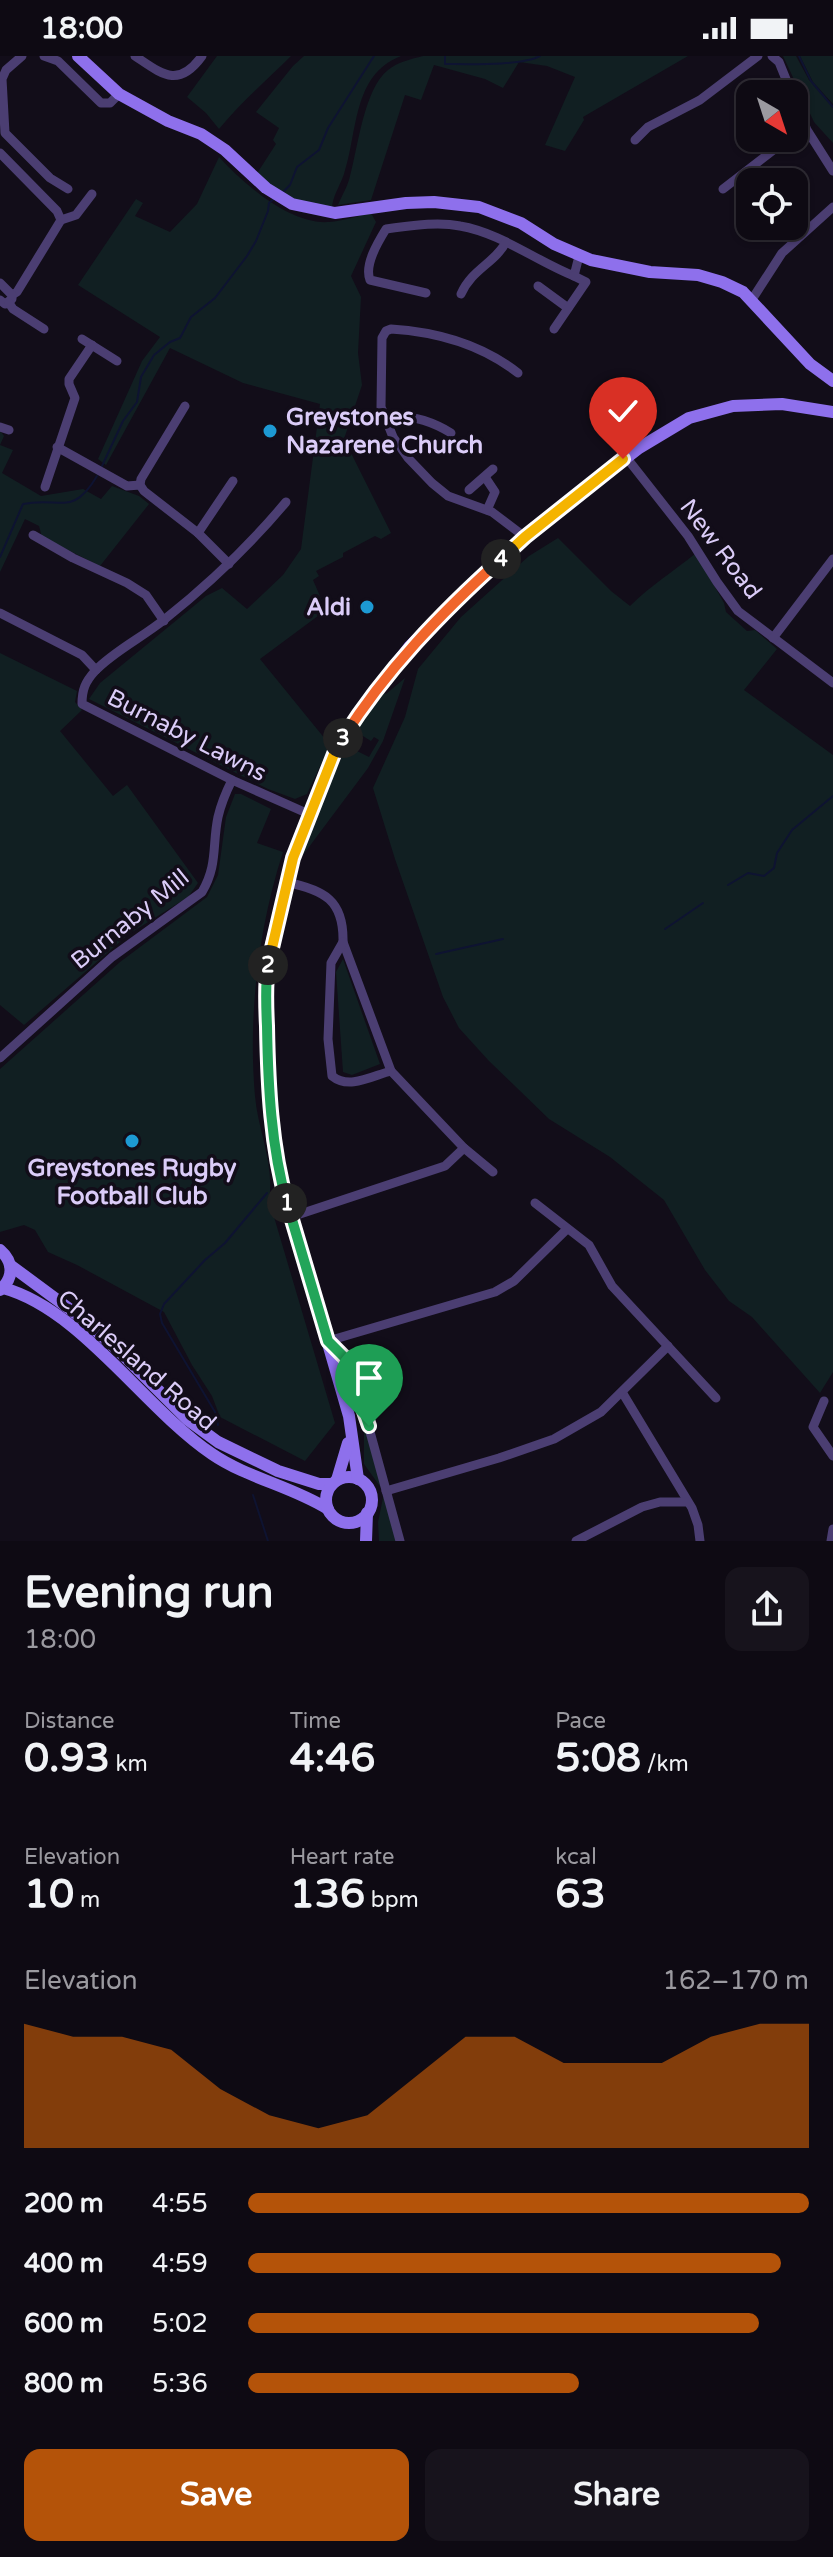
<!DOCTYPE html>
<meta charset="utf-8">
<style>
body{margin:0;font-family:"Varela Round",sans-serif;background:#17131c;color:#f1f3f6;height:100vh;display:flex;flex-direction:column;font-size:30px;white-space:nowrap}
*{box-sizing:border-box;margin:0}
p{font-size:26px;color:#9b9aa0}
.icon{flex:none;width:44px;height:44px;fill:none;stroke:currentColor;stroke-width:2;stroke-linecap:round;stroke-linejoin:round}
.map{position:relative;height:1485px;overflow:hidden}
.side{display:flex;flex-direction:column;background:#0e0a13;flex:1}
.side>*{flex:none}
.needle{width:52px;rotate:141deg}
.buttons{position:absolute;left:736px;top:24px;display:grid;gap:16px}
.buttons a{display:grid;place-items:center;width:72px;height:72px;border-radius:16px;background:#0e0a13;box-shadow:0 2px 6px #0004,0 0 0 2px #2e2b33;font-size:40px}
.pin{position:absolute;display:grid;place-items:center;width:68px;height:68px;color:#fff;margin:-82px -34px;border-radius:50% 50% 50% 0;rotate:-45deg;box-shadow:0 0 8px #0007}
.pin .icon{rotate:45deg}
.km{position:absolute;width:40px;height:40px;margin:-20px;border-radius:50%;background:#222;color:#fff;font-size:22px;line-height:40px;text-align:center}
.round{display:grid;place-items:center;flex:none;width:84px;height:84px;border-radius:16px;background:#17131c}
.overview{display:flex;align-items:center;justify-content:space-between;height:136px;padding:0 24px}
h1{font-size:44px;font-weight:700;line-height:60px}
.figures{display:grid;grid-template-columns:repeat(3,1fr);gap:12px;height:136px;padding:8px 24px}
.figures div{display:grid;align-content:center}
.figures b{font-size:40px;font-weight:700}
.figures small{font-size:22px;font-weight:400}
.figures p{font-size:22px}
.chart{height:224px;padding:16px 24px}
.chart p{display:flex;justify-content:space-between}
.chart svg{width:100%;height:144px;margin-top:8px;fill:#b45309;opacity:.7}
.primary-button{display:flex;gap:16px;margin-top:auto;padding:16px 24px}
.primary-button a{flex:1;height:92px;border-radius:16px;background:#b45309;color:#fff;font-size:32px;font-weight:700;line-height:92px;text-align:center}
.primary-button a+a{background:#17131c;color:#f1f3f6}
ul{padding:0 24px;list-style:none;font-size:26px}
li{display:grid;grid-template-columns:128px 96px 1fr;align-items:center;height:60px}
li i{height:20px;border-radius:10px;background:#b45309}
.status{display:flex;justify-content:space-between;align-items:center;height:56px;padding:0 40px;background:#0e0a13;direction:ltr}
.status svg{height:22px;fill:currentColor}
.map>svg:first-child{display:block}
</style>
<div class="status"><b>18:00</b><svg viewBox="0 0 49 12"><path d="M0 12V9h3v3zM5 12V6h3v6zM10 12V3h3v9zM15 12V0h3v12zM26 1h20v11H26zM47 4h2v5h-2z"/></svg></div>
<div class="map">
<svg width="833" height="1485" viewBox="0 0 833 1485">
<rect width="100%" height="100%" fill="#120d19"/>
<g fill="#111f22">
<path d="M217,0h74c-24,24 -51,47 -72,73l-13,-16 -19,-16z"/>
<path d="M304,0h97c-49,19 -43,76 -57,118 -4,12 -12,23 -12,35l-43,-11 -33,-23 20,-31 -3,-4 6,-12 -23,-16 37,-46z"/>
<path d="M423,0h265l-105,61 1,3 -19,31 -20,-6 30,-68 -28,-11 -28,-4 -16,26 -18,-9 -51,-14 -13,35 -16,-5 -34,105 -33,5c4,-10 10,-19 12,-29 8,-29 14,-87 38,-106 10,-8 23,-11 35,-14z"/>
<polygon points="783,0 796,0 809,24 833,52 833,87 814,66"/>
<polygon points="800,0 833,0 833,48 813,26"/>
<path d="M219,101c25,27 71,68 110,65 14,-1 29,-6 42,-9l5,9 -25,54 10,21 -3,56 4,32 -18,54 47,94 -10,6 -6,-3 -32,17v4l-27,14 3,5 -6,4 13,30 -66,49 70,86 -23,49 -12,5 -27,-10 -179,-90 11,-16 106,-87 16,-8 25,21 36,-34 18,-26 19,-145 -77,-21 -73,-35 -64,117 -8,-6 44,-98 18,-24 -82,-52 58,-86 7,4 -8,13 35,16 27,-28z"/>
<polygon points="0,375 4,380 0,389 13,394 2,417 41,440 83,433 101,443 112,430 139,440 149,448 100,510 42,481 39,470 25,463 0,516"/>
<path d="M558,482l53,53 19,15c20,-20 44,-35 66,-53l28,50 2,9 21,19 8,-1 22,19 -33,41 89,65v617l-13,21 -68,-76 -23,-16 -24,-31 -41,-70 -54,-43 -61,-38 -60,-58 -30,-33 -16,-31 -48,-138 -22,-71 32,-71 13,-48 43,-52 68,-61z"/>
<polygon points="0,597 77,635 75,646 82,654 60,675 113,740 127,729 198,827 188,841 129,878 24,969 0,949"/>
<polygon points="405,622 383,685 368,712 303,799 301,798 316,756 347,690 369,701 379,684 374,681 371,685 358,677 358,672 380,640 384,636 386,638"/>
<path d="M235,738h6l30,15 -14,34 26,9c-25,77 -35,164 -28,244 3,35 20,69 14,104l66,223 -30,38 -85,-44 -8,-21 -20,-31 -28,-53 -87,-47 -29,-13 -13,-22 -11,-5 -24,7v-163l120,-107 87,-65 11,-22 8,-58z"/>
<polygon points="343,903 380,1008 352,1019 343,1016 336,916"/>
<polygon points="347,1314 358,1338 397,1485 379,1485 378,1466 383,1442 382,1433 364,1408 364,1376 345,1315"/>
</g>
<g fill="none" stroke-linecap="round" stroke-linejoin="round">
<g stroke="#0e1331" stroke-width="2">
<path d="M445,0v8c22,0 78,2 95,-8"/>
<polyline points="799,0 811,25 833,51"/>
<polyline points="283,136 290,129 297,111 319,94 328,72 374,0"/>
<polyline points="102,410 123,365 137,346 141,321 154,299 170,286 180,282 191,261 215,242 247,200 256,185 268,155 269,147 275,142"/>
<path d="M0,501l23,-53c37,-8 49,14 74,-28"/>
<polyline points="728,829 748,817 764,820 774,812 777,797 792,774 833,740"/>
<polyline points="665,873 703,847"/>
<polyline points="436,898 503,883"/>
<polyline points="218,1369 215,1356 162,1267 160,1258 164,1248 205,1204 225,1187 267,1137"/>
<polyline points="253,1439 268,1485"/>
</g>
<g stroke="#4b3e72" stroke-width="9">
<polyline points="22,0 6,14 2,23 5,77 50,122 68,133"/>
<polyline points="44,0 58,5 101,47 110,47 119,38"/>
<path d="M135,0c27,18 43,33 67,0"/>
<polyline points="772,0 779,6 792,38"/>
<polyline points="794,42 807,74 833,115"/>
<polyline points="635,84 648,71 700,44 758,0"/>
<polyline points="0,97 57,155 61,164 17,236 12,239"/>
<polyline points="723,133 789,82"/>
<polyline points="61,164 76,159 92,138"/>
<polyline points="0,227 12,239 12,243 5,248 0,244"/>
<polyline points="538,230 568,252"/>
<path d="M426,237l-56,-13c-6,-15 8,-38 16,-51 23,-3 51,-8 74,-3 41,7 76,35 114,50l5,-20"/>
<path d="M461,238c11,-25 34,-31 45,-52"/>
<polyline points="751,245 782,197 833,151"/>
<polyline points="9,247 13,253 44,273"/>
<polyline points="554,273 586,226 574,220"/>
<polyline points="82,283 117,305"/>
<path d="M518,317c-37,-29 -80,-41 -127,-44l-5,2 -4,7 -1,69 12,30 15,21 24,25 16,13 44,16 33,25"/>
<polyline points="185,350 141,423 140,429 144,435 198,477 229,508"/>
<path d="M384,361c24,-3 46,3 67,16"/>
<polyline points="0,371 9,374"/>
<polyline points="57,391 127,430 140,429"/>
<polyline points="626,401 688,480 717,526 738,555 833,627"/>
<polyline points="485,421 495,436 487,454"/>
<polyline points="45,431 75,342 69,328 69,323 92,289"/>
<polyline points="469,434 493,413"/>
<path d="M286,446c-36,43 -77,82 -121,117 -22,18 -51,32 -70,52 -10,11 -13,19 -13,33l150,76 79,35"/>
<polyline points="198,477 233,425"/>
<polyline points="33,479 73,502 127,527 146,539 164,565"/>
<polyline points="0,557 82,599 96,614"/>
<polyline points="773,582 833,503"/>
<path d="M286,826c38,8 58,18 57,60l48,129 73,77 29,24"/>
<path d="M343,886l-12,21 -3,76 4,37c17,14 40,0 59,-5"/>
<path d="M0,1002l112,-101 90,-65c16,-27 10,-47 16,-75 3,-13 8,-25 14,-37"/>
<polyline points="535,1147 589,1189 612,1230 716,1342"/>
<polyline points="291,1161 445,1110 464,1092"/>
<polyline points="622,1336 692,1452 698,1469 700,1485"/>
<polyline points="824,1345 813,1371 833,1400"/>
<polyline points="386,1435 499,1402 554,1383 601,1356 668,1290"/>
<polyline points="400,1485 361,1343 346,1303 328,1285 495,1236 514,1225 567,1173"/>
<polyline points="576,1485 642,1451 660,1446 687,1446"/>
<polyline points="831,1485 833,1473"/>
</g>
<g stroke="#8e70ec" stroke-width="12">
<polyline points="78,0 119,38 168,65 201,78 225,94 266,132 292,148 335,157 406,147 434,146 479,151 521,167 554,188 591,204 650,216 698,219 722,226 743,236 810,308 833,325"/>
<path d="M0,1194c14,12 14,28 0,40"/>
<polyline points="10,1209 83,1263 120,1296 188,1364 218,1386 278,1415 319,1428 332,1428"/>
<path d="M3,1232c78,21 141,120 209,166 35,24 79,32 116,55"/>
<circle cx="349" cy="1444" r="23"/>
<polyline points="358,1423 349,1360 281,1125 272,1066 267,997 266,922 271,889 293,802 336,693 362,653 410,590 466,535 525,481 639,392 689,362 733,350 782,348 833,356"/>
<polyline points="337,1424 348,1387"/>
<polyline points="366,1485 367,1457"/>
</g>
</g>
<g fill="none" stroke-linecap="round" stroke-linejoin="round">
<g stroke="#fff" stroke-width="16">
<polyline id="split-1" points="287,1147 328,1285 346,1303 369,1370"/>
</g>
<g stroke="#fff" stroke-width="16">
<path id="split-2" d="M268,909c-3,20 -2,41 -1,61 1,59 4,121 20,177"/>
</g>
<g stroke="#fff" stroke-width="16">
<polyline id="split-3" points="268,909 293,802 336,693 343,682"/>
</g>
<g stroke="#fff" stroke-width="16">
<path id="split-4" d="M343,682c43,-68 98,-125 158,-179"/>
</g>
<g stroke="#fff" stroke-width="16">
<polyline id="split-5" points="501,503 525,481 623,403"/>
</g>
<use href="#split-1" stroke="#22a559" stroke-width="10"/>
<use href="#split-2" stroke="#22a559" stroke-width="10"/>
<use href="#split-3" stroke="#f5b400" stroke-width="10"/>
<use href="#split-4" stroke="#f0652b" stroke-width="10"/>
<use href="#split-5" stroke="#f5b400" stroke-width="10"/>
</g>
<g fill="#1d99d3" stroke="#120d19" stroke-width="3">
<circle cx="270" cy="375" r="8"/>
<circle cx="367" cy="551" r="8"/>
<circle cx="132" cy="1085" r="8"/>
</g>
<g text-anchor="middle" stroke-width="7" stroke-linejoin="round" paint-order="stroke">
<g font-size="24" font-weight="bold" fill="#dbccf8" stroke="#120d19" text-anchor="start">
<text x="286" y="369">Greystones<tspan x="286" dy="28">Nazarene Church</tspan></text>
<text x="351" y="559" text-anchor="end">Aldi</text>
<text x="132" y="1120" text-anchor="middle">Greystones Rugby<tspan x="132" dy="28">Football Club</tspan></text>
</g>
<g font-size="24" fill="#dbccf8" stroke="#120d19">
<text transform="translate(721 493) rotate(53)" y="8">New Road</text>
<text transform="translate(187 679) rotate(27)" y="8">Burnaby Lawns</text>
<text transform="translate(130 863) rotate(-39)" y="8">Burnaby Mill</text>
<text transform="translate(137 1304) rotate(41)" y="8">Charlesland Road</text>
</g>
</g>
</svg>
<div class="buttons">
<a><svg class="needle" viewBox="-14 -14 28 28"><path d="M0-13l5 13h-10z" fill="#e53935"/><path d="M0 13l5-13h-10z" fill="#9b9aa0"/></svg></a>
<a><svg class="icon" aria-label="locate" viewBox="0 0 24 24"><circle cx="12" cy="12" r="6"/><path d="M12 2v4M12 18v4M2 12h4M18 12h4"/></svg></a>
</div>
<div class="pin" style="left:369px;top:1370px;background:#1e9e55"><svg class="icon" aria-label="arrive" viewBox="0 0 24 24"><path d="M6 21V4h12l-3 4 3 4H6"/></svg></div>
<div class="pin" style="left:623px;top:403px;background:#d93025"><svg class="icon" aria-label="check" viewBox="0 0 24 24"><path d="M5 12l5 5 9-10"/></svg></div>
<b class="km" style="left:287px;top:1147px">1</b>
<b class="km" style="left:268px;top:909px">2</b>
<b class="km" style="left:343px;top:682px">3</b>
<b class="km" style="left:501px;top:503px">4</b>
</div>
<section class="side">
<div class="overview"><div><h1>Evening run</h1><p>18:00</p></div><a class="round"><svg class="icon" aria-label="share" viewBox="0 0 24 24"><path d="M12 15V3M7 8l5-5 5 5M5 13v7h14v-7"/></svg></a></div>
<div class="figures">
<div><p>Distance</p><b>0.93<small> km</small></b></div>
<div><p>Time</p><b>4:46</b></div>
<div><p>Pace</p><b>5:08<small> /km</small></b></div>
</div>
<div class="figures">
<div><p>Elevation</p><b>10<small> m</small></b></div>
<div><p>Heart rate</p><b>136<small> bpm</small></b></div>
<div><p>kcal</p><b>63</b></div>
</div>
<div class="chart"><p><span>Elevation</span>162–170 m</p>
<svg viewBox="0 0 160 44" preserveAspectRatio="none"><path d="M0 44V6L10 10L20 10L30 14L40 26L50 34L60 38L70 34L80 22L90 10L100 10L110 18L120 18L130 18L140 10L150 6L160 6V44z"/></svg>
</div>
<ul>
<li><b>200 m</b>4:55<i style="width:100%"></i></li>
<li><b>400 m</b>4:59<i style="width:95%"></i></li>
<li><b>600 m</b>5:02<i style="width:91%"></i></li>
<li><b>800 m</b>5:36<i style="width:59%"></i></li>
</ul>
<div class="primary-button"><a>Save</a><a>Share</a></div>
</section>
